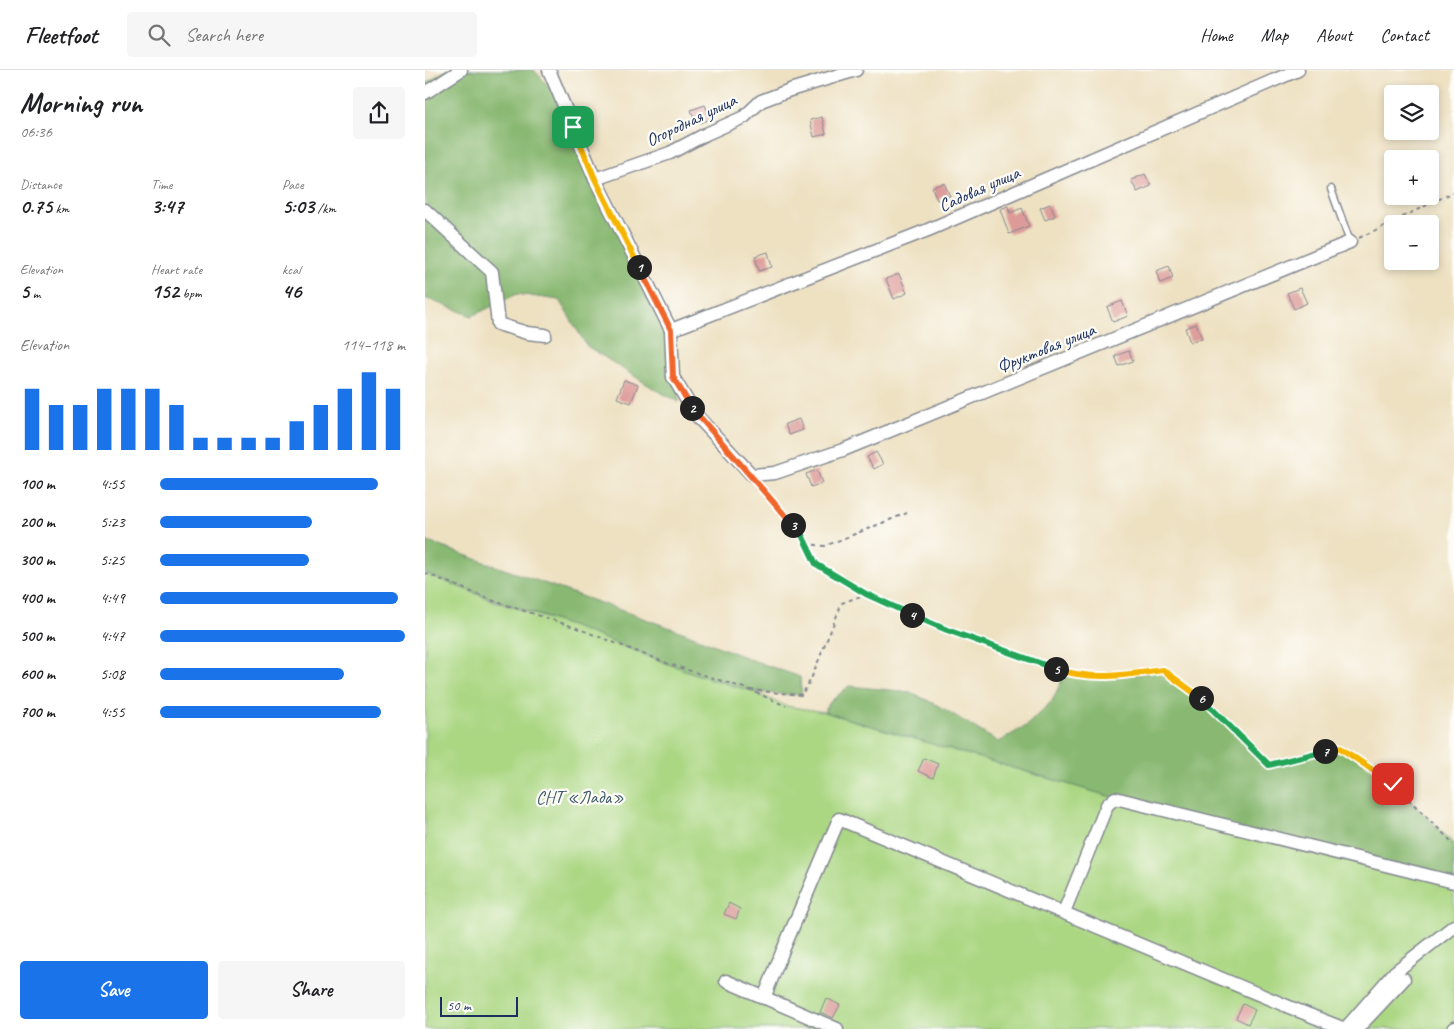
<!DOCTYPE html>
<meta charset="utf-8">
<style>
body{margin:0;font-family:Caveat,sans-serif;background:#f6f6f6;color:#202124;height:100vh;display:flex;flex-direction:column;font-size:19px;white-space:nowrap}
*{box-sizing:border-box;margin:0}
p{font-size:16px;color:#757577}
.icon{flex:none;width:28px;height:28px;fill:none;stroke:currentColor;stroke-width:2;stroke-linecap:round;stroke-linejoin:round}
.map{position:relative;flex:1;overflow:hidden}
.details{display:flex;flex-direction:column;background:#fff;width:425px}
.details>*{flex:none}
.controls{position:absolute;left:959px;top:15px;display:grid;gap:10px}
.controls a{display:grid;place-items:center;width:55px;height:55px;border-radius:5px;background:#fff;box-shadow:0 2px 8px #0003;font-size:25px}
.scale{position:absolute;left:15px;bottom:12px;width:78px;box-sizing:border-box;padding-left:5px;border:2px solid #1b2f5e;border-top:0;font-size:14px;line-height:18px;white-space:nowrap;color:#1b2f5e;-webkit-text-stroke:4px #fdfcf7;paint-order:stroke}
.pin{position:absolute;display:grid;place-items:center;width:42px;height:42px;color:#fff;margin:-21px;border-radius:10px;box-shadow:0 2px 8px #0006}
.km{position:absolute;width:25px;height:25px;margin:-12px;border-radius:50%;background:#222;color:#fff;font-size:14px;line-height:25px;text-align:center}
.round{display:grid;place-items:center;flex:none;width:52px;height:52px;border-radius:5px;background:#f6f6f6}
.overview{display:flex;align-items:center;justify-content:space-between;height:85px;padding:0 20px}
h1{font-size:28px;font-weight:700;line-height:38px}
.stats{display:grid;grid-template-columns:repeat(3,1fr);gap:8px;height:85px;padding:5px 20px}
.stats div{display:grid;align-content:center}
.stats b{font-size:21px;font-weight:700}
.stats small{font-size:14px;font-weight:400}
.stats p{font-size:14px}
.chart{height:140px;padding:10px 20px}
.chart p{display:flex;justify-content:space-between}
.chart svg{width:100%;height:90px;margin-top:5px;stroke:#1a73e8;stroke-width:6}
.primary-button{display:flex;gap:10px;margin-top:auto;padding:10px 20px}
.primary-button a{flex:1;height:58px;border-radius:5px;background:#1a73e8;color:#fff;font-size:20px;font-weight:700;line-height:58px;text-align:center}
.primary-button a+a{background:#f6f6f6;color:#202124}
ul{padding:0 20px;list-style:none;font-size:16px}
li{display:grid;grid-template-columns:80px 60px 1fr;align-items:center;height:38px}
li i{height:12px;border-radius:6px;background:#1a73e8}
header{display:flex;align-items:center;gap:30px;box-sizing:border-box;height:70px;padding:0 25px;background:#fff;border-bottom:1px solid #e0e0e0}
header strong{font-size:24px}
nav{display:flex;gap:28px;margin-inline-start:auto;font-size:18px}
.search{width:350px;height:45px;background:#f6f6f6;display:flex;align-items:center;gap:12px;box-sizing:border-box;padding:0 18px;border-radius:5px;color:#757577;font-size:19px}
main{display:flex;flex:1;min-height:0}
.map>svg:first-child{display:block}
</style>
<header>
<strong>Fleetfoot</strong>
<div class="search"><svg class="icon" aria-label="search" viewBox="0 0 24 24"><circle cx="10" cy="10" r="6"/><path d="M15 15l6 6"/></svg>Search here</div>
<nav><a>Home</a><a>Map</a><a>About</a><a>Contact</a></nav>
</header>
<main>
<section class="details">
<div class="overview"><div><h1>Morning run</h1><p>06:36</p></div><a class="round"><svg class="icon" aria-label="share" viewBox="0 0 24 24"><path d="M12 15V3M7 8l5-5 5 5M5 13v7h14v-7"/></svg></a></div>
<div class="stats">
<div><p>Distance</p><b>0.75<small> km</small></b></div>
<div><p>Time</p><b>3:47</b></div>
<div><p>Pace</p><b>5:03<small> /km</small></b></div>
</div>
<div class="stats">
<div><p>Elevation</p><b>5<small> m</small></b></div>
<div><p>Heart rate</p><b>152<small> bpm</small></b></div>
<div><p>kcal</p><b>46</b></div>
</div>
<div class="chart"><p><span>Elevation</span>114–118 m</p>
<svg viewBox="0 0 160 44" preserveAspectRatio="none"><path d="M5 44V14M15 44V22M25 44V22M35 44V14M45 44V14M55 44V14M65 44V22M75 44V38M85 44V38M95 44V38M105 44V38M115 44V30M125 44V22M135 44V14M145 44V6M155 44V14"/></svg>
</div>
<ul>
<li><b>100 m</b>4:55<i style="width:89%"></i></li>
<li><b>200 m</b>5:23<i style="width:62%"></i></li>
<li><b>300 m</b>5:25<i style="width:61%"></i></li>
<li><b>400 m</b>4:49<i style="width:97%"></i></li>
<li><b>500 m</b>4:47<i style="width:100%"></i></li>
<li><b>600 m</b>5:08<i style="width:75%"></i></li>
<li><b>700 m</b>4:55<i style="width:90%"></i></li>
</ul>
<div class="primary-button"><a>Save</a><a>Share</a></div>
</section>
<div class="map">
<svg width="1029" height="959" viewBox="0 0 1029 959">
<rect width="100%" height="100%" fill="#fdfcf7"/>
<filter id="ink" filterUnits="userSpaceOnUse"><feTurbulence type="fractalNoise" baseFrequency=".02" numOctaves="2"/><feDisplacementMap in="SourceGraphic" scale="10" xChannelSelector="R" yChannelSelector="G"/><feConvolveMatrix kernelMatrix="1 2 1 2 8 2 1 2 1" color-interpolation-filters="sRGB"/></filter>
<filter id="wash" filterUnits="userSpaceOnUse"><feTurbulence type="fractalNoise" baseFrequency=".0096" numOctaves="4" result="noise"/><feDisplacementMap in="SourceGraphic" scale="20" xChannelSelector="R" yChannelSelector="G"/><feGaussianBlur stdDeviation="1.12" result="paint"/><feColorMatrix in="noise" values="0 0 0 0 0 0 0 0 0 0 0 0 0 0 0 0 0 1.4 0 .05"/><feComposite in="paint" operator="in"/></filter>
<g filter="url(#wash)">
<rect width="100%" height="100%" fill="#eee1c2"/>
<polygon fill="#abd783" stroke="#638370" points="0,503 69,531 149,557 244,594 325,620 361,636 399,642 690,728 1029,812 1029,959 0,959"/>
<g fill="#88b871" stroke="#527468">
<polygon points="21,0 109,0 139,33 252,294 254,332 231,320 162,276 134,230 92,224 47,246 0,228 0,14"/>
<path d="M0,471l260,92 67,27 48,17 2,18c-18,-1 -37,-1 -54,-5 -59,-15 -115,-41 -172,-62 -50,-19 -102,-33 -151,-55z"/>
<polygon points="738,601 776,628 843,695 915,677 968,714 1029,774 1029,812 690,728 399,642 404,633 424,616 485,622 516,637 573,672 601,656 627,631 641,602 689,607"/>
</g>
<g id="blocks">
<g fill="#dc9a98">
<polygon points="280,35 286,49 271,54 266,40"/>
<polygon points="397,47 401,64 389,67 385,50"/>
<polygon points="720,104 726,116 712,122 706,110"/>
<polygon points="519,113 525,126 512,130 507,117"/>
<polygon points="625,134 630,146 620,150 615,138"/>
<polygon points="583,136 585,143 597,138 604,156 584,164 575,139"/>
<polygon points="343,182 347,197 334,201 330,186"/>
<polygon points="744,196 748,208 735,213 731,201"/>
<polygon points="474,204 482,223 469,229 461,209"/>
<polygon points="875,218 882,233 869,239 862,223"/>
<polygon points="697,231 703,246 688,252 682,237"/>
<polygon points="771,254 777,268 765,272 760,258"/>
<polygon points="704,281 708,291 694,296 690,286"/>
<polygon points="199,310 213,315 206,333 192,328"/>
<polygon points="374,349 378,360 364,365 360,354"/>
<polygon points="451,382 458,394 449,399 442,387"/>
<polygon points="392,400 397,413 386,417 381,404"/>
<polygon points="499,688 513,694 508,708 493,701"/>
<polygon points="304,833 315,839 311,849 299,844"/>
<polygon points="401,928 415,935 408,948 395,942"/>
<polygon points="818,934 830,940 823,954 811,948"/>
</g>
</g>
</g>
<g filter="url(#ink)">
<use href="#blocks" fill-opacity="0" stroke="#848890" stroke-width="1"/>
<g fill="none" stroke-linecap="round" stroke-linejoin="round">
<g stroke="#848890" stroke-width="9">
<polyline id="lane" points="906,119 925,172"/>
</g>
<g stroke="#848890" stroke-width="15">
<g id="street">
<polyline points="124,0 170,109 246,260 248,307 270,344 327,405 350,403 418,380 925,172"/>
<polyline points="0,23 36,0"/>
<polyline points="170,109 245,83 281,64 319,47 336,31 365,20 431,0"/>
<polyline points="0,140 67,202 73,254 102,263 120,265"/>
<polyline points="246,260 503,160 873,0"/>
<polyline points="639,842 682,735 690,728 1029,812"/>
<polyline points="301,911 412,959"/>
<polyline points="339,928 358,880 414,749 869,939 920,959"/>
<polyline points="920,959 970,902 1029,856"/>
<polyline points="932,959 979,909"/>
<polyline points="1028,959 1029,958"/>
</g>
</g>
<g stroke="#848890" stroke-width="2" stroke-dasharray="4 4" stroke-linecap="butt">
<polyline points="934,168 1029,122"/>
<polyline points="336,416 376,463 391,494 441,524"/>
<polyline points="381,474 400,476 482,443"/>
<polyline points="0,503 69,531 149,557 244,594 325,620 361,636"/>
<polyline points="325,620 377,625 386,609 417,533 441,524 522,560 641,602 689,607 738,601 776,628 844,695 915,677 968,714 1029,774"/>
</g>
<use href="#lane" stroke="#fff" stroke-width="6"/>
<use href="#street" stroke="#fff" stroke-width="12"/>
</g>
</g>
<g fill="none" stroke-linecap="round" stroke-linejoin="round" filter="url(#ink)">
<g stroke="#fff" stroke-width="10">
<polyline id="split-1" points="148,57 170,109 214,197"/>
</g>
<g stroke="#fff" stroke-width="10">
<polyline id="split-2" points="214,197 246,260 248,307 267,338"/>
</g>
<g stroke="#fff" stroke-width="10">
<polyline id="split-3" points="267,338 368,455"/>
</g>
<g stroke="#fff" stroke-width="10">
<polyline id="split-4" points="368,455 376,463 391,494 441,524 487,545"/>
</g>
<g stroke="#fff" stroke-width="10">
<polyline id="split-5" points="487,545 522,560 631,599"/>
</g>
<g stroke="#fff" stroke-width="10">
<path id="split-6" d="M631,599c35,12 72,6 107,1l38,28"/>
</g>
<g stroke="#fff" stroke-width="10">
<polyline id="split-7" points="776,628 844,695 900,681"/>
</g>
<g stroke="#fff" stroke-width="10">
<polyline id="split-8" points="900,681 914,677 968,714"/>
</g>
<use href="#split-1" stroke="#f5b400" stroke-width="6"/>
<use href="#split-2" stroke="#f0652b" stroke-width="6"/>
<use href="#split-3" stroke="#f0652b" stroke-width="6"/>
<use href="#split-4" stroke="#22a559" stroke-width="6"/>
<use href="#split-5" stroke="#22a559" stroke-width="6"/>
<use href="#split-6" stroke="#f5b400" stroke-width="6"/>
<use href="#split-7" stroke="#22a559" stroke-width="6"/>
<use href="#split-8" stroke="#f5b400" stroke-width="6"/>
</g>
<g text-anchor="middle" stroke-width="4.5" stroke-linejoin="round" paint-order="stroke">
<g font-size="18" fill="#1b2f5e" stroke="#fdfcf7">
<text transform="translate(266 50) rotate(-26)" y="6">Огородная улица</text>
<text transform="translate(554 119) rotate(-24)" y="6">Садовая улица</text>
<text transform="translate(621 278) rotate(-22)" y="6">Фруктовая улица</text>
</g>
<g font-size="18" fill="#3f5967" stroke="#fdfcf7">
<text x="155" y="733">СНТ «Лада»</text>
</g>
</g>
</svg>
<div class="controls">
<a><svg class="icon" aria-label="layers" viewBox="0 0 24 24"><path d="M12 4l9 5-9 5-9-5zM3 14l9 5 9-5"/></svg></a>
<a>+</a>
<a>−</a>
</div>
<div class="scale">50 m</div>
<div class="pin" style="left:148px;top:57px;background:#1e9e55"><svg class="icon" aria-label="arrive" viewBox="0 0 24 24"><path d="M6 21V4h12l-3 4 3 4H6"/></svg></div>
<div class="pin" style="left:968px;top:714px;background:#d93025"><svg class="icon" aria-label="check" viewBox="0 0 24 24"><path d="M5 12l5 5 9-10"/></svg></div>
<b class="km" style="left:214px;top:197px">1</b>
<b class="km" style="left:267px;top:338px">2</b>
<b class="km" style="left:368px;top:455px">3</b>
<b class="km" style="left:487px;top:545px">4</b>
<b class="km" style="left:631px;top:599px">5</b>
<b class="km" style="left:776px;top:628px">6</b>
<b class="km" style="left:900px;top:681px">7</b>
</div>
</main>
